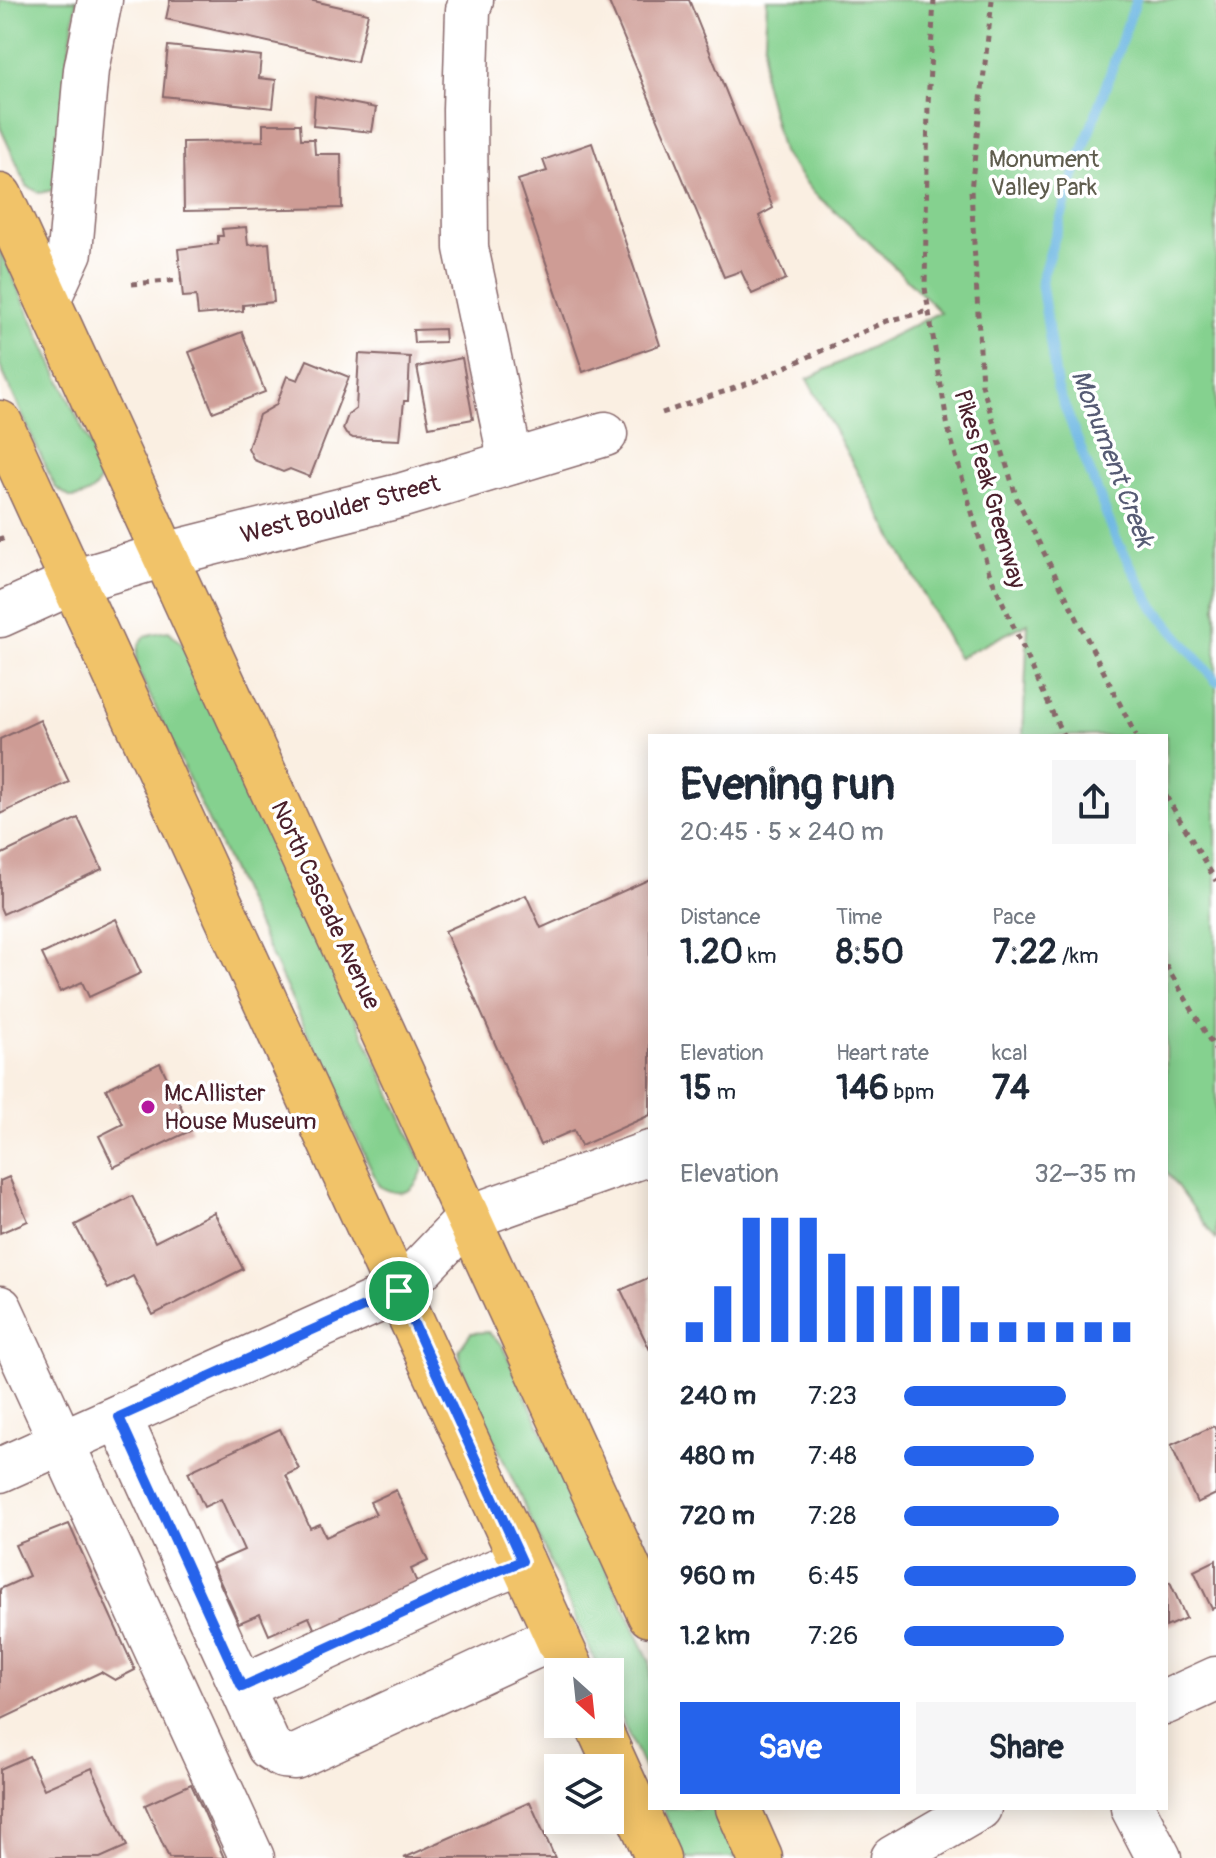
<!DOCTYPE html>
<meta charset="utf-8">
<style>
body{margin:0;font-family:Pangolin,sans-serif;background:#f6f6f7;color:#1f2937;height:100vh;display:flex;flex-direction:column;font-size:30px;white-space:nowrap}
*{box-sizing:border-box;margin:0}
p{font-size:26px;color:#747a83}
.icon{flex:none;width:44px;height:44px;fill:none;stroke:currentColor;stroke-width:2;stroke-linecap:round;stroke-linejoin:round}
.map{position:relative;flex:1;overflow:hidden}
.drawer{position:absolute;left:648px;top:734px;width:520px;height:1076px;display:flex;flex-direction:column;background:#fff;border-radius:0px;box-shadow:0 4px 20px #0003}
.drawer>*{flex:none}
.needle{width:52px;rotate:153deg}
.tools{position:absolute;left:544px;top:1658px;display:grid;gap:16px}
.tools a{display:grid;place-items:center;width:80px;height:80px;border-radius:0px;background:#fff;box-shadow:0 4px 20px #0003;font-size:40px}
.pin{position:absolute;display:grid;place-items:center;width:68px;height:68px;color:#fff;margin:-34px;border:4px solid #fff;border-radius:50%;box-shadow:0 2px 8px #0007}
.round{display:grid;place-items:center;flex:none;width:84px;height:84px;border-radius:0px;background:#f6f6f7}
.overview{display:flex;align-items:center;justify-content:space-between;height:136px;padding:0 32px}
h1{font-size:44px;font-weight:700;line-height:60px}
.stats{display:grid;grid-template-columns:repeat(3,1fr);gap:12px;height:136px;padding:8px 32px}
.stats div{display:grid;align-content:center}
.stats b{font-size:34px;font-weight:700}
.stats small{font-size:22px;font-weight:400}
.stats p{font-size:22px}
.chart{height:224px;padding:16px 32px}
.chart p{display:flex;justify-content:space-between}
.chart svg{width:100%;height:144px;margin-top:8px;stroke:#2563eb;stroke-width:6}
.button{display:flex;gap:16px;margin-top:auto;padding:16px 32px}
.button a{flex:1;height:92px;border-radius:0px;background:#2563eb;color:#fff;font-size:32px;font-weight:700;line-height:92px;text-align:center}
.button a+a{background:#f6f6f7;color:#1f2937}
ul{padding:0 32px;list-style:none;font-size:26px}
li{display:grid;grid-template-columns:128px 96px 1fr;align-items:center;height:60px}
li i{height:20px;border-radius:10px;background:#2563eb}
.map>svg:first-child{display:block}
</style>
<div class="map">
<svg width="1216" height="1858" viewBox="0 0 1216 1858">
<rect width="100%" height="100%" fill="#fff"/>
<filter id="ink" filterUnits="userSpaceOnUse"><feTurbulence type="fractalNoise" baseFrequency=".0125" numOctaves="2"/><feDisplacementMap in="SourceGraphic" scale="16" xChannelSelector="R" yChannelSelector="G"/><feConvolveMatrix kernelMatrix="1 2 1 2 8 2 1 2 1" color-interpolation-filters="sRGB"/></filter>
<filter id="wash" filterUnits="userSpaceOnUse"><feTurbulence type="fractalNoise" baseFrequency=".006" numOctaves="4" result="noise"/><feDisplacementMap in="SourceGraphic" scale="32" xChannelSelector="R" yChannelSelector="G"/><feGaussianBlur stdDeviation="1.8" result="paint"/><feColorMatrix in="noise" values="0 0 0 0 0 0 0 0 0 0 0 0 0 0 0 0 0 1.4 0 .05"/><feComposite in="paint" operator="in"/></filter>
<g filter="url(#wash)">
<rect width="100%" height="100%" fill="#faefe2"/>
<g fill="#85d18f" stroke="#68785d" stroke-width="2">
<polygon points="0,0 77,0 68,58 62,179 53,190 40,193 27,186 0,127"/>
<polygon points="767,0 1216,0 1216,1239 1166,1171 1166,736 1023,736 1028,623 958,658 807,379 940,312 867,240 814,193 782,152 763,77"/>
<path d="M0,249l101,220c0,19 -12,28 -30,29l-16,-11 -55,-121z"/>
<path d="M169,631l18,18 237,517c-8,25 -20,34 -45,20l-243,-520c1,-29 5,-31 33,-35z"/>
<polygon points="488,1332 502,1345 650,1662 650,1782 610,1694 610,1672 600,1672 462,1369 459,1350 471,1333"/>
<polygon points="662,1808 718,1808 742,1858 685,1858"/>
</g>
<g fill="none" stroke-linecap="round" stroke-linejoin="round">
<polyline stroke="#69b5e2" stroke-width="10" points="1136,0 1074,176 1041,281 1057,387 1116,539 1154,608 1216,681"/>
</g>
<g id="blocks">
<g fill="#ce9c95">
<polygon points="170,0 309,0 368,13 357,62 166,19"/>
<polygon points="608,0 689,0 773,208 759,216 786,279 752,294 741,271 724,277"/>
<polygon points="168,46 261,56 259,78 276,80 273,108 163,96"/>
<polygon points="315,96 376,108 372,132 313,126"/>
<polygon points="263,124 300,124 301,139 314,139 315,154 341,154 342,208 184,211 183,142 263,141"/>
<polygon points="592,143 660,345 583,372 518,180 547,171 543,160"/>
<polygon points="246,227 248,245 269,243 274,302 243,305 243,311 198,315 196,296 183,297 178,249 218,244 218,236 223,236 222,229"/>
<polygon points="444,329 445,342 414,343 413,330"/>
<polygon points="242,332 265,392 213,412 189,352"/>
<polygon points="359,354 410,357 408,401 404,401 400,440 353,438 346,434 343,429 348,415 356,409"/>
<polygon points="462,358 473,419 429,427 417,367"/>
<polygon points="307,360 349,377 310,477 290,469 283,472 254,460 248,448 259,415 276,405 287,376 298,380"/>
<polygon points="40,720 69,782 0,814 0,739"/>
<polygon points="78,818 102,869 3,914 0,907 0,855"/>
<polygon points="650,879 650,1115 581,1146 574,1130 540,1145 445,931 526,895 541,928"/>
<polygon points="116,919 141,973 89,997 82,982 60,992 42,954"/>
<polygon points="160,1063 192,1130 114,1167 99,1136 123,1124 106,1089"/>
<polygon points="9,1177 28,1221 0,1233 0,1181"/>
<polygon points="132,1196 155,1242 214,1212 243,1269 153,1315 133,1276 108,1289 75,1225"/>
<polygon points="650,1277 650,1350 621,1290"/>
<polygon points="1214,1426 1216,1431 1216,1494 1197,1503 1171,1445"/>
<polygon points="280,1429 299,1469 286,1475 310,1528 320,1524 326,1537 376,1514 370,1502 396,1490 428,1561 411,1569 423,1597 321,1644 309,1617 269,1635 260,1614 239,1623 212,1564 244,1550 221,1499 204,1507 188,1472"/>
<polygon points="69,1524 135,1670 115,1680 101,1672 0,1720 0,1589 29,1576 15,1545"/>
<polygon points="1216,1560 1216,1607 1212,1609 1194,1571"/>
<polygon points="1170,1582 1186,1618 1166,1627 1166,1584"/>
<polygon points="29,1756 44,1789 92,1768 127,1846 100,1858 0,1858 0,1769"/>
<polygon points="191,1784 203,1810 224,1858 169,1858 145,1805"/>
<polygon points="530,1802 555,1858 404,1858"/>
</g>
</g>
</g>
<g filter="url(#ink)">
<use href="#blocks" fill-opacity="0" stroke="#88686b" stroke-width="2"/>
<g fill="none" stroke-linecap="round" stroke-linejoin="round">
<g stroke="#88686b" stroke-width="47">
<g id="minor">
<polyline points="471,0 468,10 465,109 466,248 511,462"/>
<polyline points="48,300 70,252 86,70 100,0"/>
<polyline points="0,615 73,582 164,555 403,495 605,434"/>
<polyline points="0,1308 252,1858"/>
<polyline points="119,1417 269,1747 283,1756 295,1757 557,1636"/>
<polyline points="0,1470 399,1291 470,1217 650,1153"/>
<polyline points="242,1687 475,1580 522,1561"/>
<polyline points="1166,1702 1216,1679"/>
<polyline points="1133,1808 1159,1858"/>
<polyline points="893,1858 979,1808"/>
</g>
</g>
<g stroke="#88686b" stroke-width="47">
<g id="major">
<polyline points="0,196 650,1615"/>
<polyline points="0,423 573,1672"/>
<polyline points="597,1724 658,1858"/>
<polyline points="738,1808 760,1858"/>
</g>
</g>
<g stroke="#88686b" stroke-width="5" stroke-dasharray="6 6" stroke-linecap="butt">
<polyline points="934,0 928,104 925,288 948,428 989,572 1063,736"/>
<polyline points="992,0 971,190 982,385 1017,499 1136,736"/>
<polyline points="132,284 181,280"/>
<polyline points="662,413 755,381 887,321 929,311"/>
<polyline points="0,536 2,542"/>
<polyline points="1166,796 1216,881"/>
<polyline points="1166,965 1216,1051"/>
</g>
<use href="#minor" stroke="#fff" stroke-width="44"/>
<use href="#major" stroke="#f1c369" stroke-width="44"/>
</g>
</g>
<g fill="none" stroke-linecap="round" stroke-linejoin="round" filter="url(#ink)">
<g stroke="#fff" stroke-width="16">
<polygon id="route" points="399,1291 522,1561 475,1580 242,1687 119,1417"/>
</g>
<use href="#route" stroke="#2563eb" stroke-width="10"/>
</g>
<circle fill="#b5179e" stroke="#fff" stroke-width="3" cx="148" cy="1107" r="8"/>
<g text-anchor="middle" stroke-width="7" stroke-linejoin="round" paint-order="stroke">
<g font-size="24" fill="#5f5d4e" stroke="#fff">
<text x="1044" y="167">Monument<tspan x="1044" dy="28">Valley Park</tspan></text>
</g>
<g font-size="24" fill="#4a1f2b" stroke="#fff">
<text transform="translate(990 489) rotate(74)" y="8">Pikes Peak Greenway</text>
<text transform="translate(340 509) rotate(-15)" y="8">West Boulder Street</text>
<text transform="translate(326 905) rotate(65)" y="8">North Cascade Avenue</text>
</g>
<g font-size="24" fill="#4a1f2b" stroke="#fff" text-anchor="start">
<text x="164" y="1101">McAllister<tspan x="164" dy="28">House Museum</tspan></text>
</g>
<g font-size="26" font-style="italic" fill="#565b74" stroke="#fff">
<text transform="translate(1113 458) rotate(69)" y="9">Monument Creek</text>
</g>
</g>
</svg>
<div class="tools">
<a><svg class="needle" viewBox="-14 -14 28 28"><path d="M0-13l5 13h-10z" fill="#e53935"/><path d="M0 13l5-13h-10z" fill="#747a83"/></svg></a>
<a><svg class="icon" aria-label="layers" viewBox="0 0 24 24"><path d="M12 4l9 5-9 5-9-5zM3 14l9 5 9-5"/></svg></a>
</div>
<div class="pin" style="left:399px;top:1291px;background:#1e9e55"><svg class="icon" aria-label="arrive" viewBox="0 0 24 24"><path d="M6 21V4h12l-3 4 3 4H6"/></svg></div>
<section class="drawer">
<div class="overview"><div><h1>Evening run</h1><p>20:45 · 5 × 240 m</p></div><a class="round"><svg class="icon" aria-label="share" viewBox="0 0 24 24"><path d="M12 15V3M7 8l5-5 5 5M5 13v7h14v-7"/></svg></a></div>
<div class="stats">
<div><p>Distance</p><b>1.20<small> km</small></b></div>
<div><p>Time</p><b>8:50</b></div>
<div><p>Pace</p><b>7:22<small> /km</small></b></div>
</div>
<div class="stats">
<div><p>Elevation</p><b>15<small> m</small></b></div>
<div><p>Heart rate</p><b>146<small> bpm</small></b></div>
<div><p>kcal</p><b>74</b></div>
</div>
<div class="chart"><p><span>Elevation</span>32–35 m</p>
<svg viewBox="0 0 160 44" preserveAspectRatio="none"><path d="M5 44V38M15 44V27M25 44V6M35 44V6M45 44V6M55 44V17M65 44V27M75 44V27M85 44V27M95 44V27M105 44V38M115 44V38M125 44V38M135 44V38M145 44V38M155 44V38"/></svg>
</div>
<ul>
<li><b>240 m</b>7:23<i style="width:70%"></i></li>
<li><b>480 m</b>7:48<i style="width:56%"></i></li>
<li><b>720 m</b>7:28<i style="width:67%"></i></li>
<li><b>960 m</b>6:45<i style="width:100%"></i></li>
<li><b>1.2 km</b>7:26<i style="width:69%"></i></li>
</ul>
<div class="button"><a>Save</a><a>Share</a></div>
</section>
</div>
